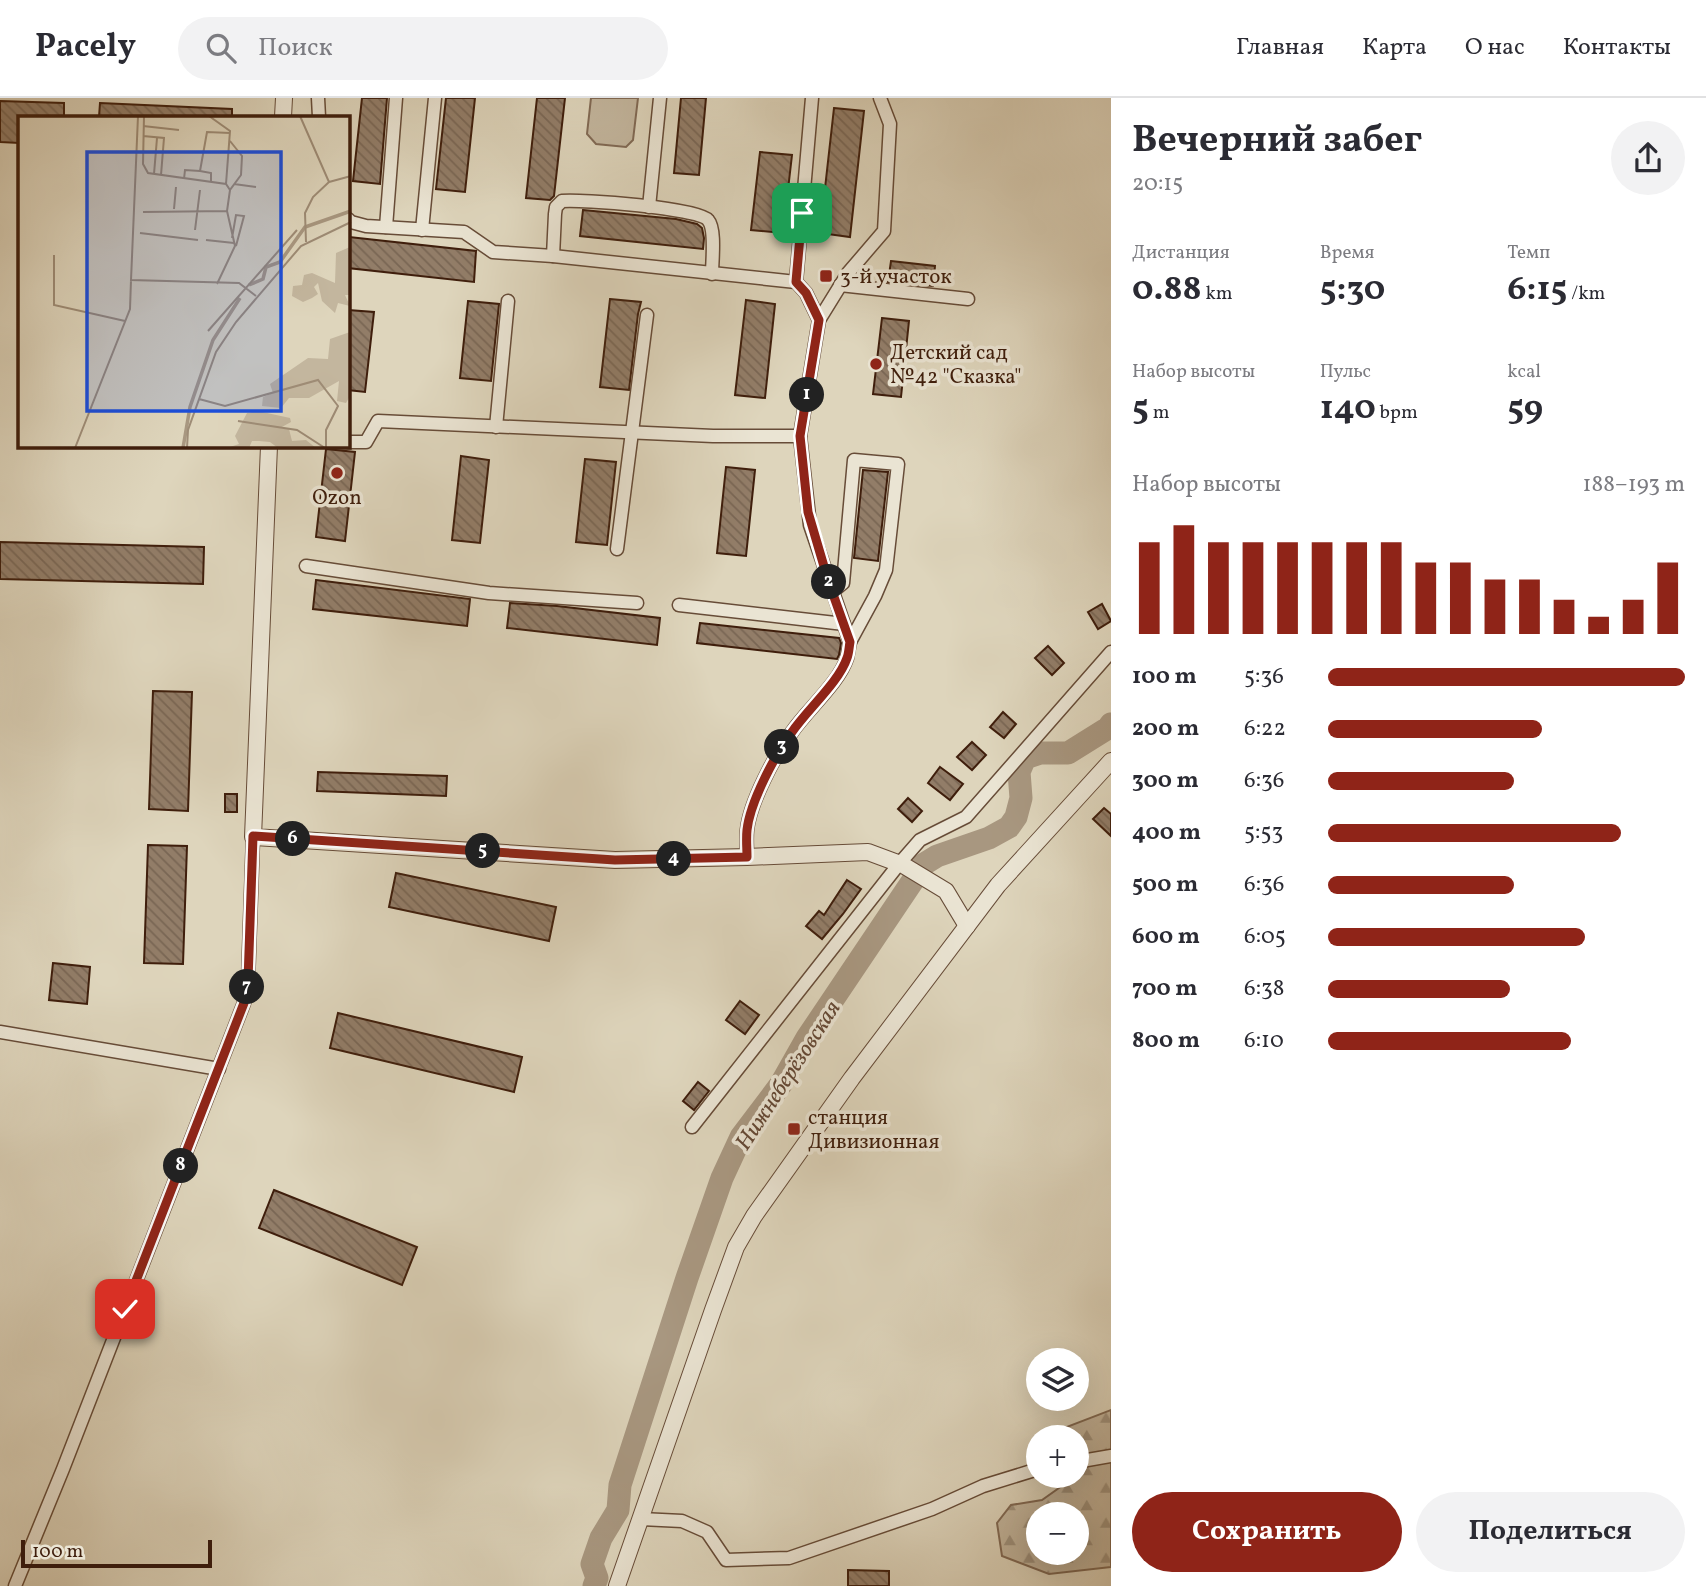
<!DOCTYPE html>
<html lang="ru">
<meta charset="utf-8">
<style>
body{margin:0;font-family:Vollkorn,serif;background:#f2f2f3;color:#2b2b33;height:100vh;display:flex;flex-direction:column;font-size:26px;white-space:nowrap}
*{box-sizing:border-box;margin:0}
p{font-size:23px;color:#7c7c81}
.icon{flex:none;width:38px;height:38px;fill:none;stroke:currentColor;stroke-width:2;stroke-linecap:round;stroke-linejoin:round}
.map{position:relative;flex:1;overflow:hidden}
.details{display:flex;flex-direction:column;background:#fff;width:595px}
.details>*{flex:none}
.controls{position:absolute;left:1026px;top:1250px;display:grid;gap:14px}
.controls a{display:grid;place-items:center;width:63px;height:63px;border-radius:50%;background:#fff;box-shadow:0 7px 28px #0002;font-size:35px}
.scale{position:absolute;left:21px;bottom:18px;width:191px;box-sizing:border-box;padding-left:7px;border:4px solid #3f1e0c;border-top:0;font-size:19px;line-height:24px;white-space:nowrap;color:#3f1e0c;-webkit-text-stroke:5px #eae4d3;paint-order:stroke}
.pin{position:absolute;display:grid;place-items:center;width:60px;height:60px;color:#fff;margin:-30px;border-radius:14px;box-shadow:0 4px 10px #0006}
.km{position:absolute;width:35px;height:35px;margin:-18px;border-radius:50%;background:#222;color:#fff;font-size:19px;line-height:35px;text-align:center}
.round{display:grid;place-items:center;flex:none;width:74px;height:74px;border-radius:37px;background:#f2f2f3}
.headline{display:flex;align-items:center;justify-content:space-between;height:119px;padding:0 21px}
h1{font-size:38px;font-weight:700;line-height:52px}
.stats{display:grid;grid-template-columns:repeat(3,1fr);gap:10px;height:119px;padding:7px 21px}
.stats div{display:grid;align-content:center}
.stats b{font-size:35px;font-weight:700}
.stats small{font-size:19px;font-weight:400}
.stats p{font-size:19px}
.chart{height:196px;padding:14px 21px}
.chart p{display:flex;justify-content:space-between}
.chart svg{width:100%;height:126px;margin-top:7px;stroke:#8f2418;stroke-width:6}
.cta{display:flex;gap:14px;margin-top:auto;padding:14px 21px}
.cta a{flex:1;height:80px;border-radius:42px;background:#8f2418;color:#fff;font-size:28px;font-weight:700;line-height:80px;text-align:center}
.cta a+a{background:#f2f2f3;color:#2b2b33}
ul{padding:0 21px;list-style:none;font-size:23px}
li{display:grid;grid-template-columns:112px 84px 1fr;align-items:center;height:52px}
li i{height:18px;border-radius:9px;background:#8f2418}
header{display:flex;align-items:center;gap:42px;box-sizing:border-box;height:98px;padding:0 35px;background:#fff;border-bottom:2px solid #e1e1e2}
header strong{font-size:33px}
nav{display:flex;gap:38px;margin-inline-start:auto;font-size:24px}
.search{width:490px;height:63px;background:#f2f2f3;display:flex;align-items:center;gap:18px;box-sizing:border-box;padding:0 24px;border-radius:38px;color:#7c7c81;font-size:26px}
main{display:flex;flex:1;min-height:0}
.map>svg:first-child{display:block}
</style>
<header>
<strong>Pacely</strong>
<div class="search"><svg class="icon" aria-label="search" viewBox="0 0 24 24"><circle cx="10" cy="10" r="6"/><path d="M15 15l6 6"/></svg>Поиск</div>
<nav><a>Главная</a><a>Карта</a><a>О нас</a><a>Контакты</a></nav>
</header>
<main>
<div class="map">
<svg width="1111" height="1488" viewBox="0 0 1111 1488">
<defs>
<pattern id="forest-firs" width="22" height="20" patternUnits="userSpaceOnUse" patternTransform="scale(1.75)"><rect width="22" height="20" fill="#c3b69e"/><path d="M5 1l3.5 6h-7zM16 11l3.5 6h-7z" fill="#a0937f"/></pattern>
<pattern id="building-back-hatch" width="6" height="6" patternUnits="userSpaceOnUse" patternTransform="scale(1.75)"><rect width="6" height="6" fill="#927d68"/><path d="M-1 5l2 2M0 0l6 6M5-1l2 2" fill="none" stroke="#796654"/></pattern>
</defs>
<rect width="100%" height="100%" fill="#ded5bc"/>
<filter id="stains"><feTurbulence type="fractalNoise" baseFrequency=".00286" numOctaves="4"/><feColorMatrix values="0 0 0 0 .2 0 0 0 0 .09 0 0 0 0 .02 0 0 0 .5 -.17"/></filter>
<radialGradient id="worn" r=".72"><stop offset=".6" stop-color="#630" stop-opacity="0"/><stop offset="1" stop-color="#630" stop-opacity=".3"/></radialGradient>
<polygon fill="#c3b69e" stroke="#816a55" stroke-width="2" points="591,0 638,0 633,42 626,49 596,46 587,36"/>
<path fill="url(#forest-firs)" stroke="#816a55" stroke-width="2" fill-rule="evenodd" d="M1111,1312v157l-62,7 -47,-18 -5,-33 14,-18 31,-5 24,-17 1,-8h9v-38h-27l2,-4zM1038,1416h38v38h-38z"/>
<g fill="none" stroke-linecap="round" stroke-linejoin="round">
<polyline stroke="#a89780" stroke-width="23" points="594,1488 597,1480 592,1466 601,1440 618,1412 620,1387 687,1180 722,1080 741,1039 781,986 807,940 924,766 937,758 989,740 1009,729 1016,719 1021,700 1019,674 1025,660 1040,655 1068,655 1108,630 1111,626"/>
</g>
<g fill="url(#building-back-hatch)" stroke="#3f1e0c" stroke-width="2">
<polygon points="362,0 387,0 380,86 353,83"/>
<polygon points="446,0 475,0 465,94 436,91"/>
<polygon points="537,0 565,0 554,98 550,102 526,100"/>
<polygon points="681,0 706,0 699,77 674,75"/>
<polygon points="0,3 64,5 64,19 19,19 19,45 0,44"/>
<polygon points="100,5 232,11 232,19 99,19"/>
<polygon points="834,10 864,13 850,139 820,135"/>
<polygon points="760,54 792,57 783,135 751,132"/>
<polygon points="583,112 676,121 697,126 702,130 704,140 703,151 580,138"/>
<polygon points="349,139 476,153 474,184 348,170"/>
<polygon points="891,163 935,168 933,188 888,184"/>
<polygon points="610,201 641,204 638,216 629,292 600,289"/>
<polygon points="746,202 775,206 765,300 735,297"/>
<polygon points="468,203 499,206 491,283 460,280"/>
<polygon points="348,212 374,214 365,294 348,292"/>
<polygon points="882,220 909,223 901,299 873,296"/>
<polygon points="326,351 355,354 345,443 316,439"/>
<polygon points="461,358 489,362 480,445 452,442"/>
<polygon points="585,361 616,364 607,447 576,444"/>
<polygon points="726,369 755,372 746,458 717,455"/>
<polygon points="863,372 888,374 878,463 854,460"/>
<polygon points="0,444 204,449 203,486 0,481"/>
<polygon points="316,482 470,501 467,528 313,511"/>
<polygon points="510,505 557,508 660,520 657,547 507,530"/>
<polygon points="1102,506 1111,523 1098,531 1088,514"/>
<polygon points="700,525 839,540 841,545 839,557 837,561 697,545"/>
<polygon points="1048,548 1064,565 1052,577 1035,560"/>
<polygon points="153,593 192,594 188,713 149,711"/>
<polygon points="1003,614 1016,626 1004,640 990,629"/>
<polygon points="972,644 986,657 972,672 957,659"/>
<polygon points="940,669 963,686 950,702 928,685"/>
<polygon points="318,674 447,678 446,698 317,693"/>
<rect x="225" y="696" width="12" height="18"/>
<polygon points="908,700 922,713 912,724 898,711"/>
<polygon points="1104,710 1111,716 1111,738 1093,721"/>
<polygon points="148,747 187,748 183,866 144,865"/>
<polygon points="396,775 556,809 549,843 389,809"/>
<polygon points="847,782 861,791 843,816 822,841 806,828 819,813 824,817"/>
<polygon points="53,865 90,869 87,906 49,902"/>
<polygon points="740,903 759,917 745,936 726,922"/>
<polygon points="338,915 522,959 514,994 330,950"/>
<polygon points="698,984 709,993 694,1012 683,1003"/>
<polygon points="274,1092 417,1149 402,1187 259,1130"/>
<polygon points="848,1472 889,1473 889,1488 848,1488"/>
</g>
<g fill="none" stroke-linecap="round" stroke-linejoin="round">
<g stroke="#674c38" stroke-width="15">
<g id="minor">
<polyline points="318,0 319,19"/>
<polyline points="649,109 660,0"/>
<polyline points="348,121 351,124 366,128 464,134 493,154 553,158 796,184 806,195 819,222"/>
<polyline points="386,129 396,0"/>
<polyline points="422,132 435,0"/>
<path d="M553,158l2,-42 1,-7 6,-6c19,-2 136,7 146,19 8,9 4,41 4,54"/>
<polyline points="796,184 812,0"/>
<polyline points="840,187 968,201"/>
<polyline points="496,329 508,203"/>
<polyline points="348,344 366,344 378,323 713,338 800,338"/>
<polyline points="617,451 647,217"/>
<polyline points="306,468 489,495 637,505"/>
<polyline points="832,494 843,485 854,362 898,366 886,472 875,498 850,544"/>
<polyline points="679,507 844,526"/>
<path d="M747,759c0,-9 -1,-18 0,-27 3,-28 28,-75 45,-98 15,-22 47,-49 55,-74 1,-5 2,-11 3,-16l-40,-117 -10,-89 19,-116 29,-47 36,-42 6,-107 -10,-26"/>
<polyline points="0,934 219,971"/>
<polyline points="692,1029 899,766 920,742 966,719 1111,554"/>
<polyline points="1076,1364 1111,1358"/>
<polyline points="641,1421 682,1423 707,1434 726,1462 789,1460 932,1411 983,1388 1038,1371"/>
<polyline points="15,1488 63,1371 244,905 248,883 253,739"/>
</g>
</g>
<g stroke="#674c38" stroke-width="18">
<g id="tertiary">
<polyline points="283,19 284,0"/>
<polyline points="269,348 253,739 615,762 747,759 868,754 903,767 946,793 967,828"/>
<polyline points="617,1488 713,1212 736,1149 754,1118 852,980 998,787 1111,663"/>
</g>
</g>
<use href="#minor" stroke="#eae4d3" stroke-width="12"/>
<use href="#tertiary" stroke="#eae4d3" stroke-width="16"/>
</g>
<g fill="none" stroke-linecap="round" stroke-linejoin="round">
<g stroke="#fff" stroke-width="14">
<path id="route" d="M125,1211l119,-306 4,-22 5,-145 362,24 132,-3c0,-9 -1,-18 0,-27 3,-28 28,-75 45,-98 15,-22 47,-50 55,-74 2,-5 2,-11 3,-16l-22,-62 -20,-68 -8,-76 19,-116 -13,-27 -10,-11 6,-69"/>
</g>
<use href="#route" stroke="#8f2418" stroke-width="9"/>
</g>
<g fill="#8f2418" stroke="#eae4d3" stroke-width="2.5">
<rect x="819" y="171" width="14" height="14" rx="3.5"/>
<circle cx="876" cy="266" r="7"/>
<circle cx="337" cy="375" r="7"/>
<rect x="787" y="1024" width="14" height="14" rx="3.5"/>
</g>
<g text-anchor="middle" stroke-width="7" stroke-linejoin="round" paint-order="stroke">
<g font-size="21" fill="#3f1e0c" stroke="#eae4d3" text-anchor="start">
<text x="840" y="185">3-й участок</text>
<text x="890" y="261">Детский сад<tspan x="890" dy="24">№42 "Сказка"</tspan></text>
<text x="337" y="406" text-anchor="middle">Ozon</text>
<text x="808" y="1026">станция<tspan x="808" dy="24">Дивизионная</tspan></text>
</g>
<g font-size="23" font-style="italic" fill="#644835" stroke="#eae4d3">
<text transform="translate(787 977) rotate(-57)" y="8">Нижнеберёзовская</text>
</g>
</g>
<g transform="translate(18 18)">
<rect width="332" height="332" fill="#ded5bc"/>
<path d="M332,131v48h-5l5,11 -12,-3 -3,10 -13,-12 -4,-18 -4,4 4,7 -6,4 -9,4 -11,-6 1,-10 9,-1 2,-10 8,-2 23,10 1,-30zM332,216v64l-4,7 -9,-2 2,-20 -30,17h-20l-8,10 -19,-2 1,-9 10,-4 -3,-9 38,-26 20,1 2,-20zM240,295l32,7 1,4 -11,6 9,1 3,12 14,-1 10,8h-38l-8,-6 -11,-1h-7l-3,7h-22l12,-4 -4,-8 12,-23z" fill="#c3b69e"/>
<path fill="none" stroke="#a89780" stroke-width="3.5" d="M231,169l14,-6 3,-12 14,-5 25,-35 46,-16M165,332l7,-41 23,-67 27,-42"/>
<path fill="none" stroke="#9e8c76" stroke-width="2" d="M120,0l-7,164 108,3 17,13M126,0l-1,48 5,9 78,11 4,6M191,0l21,15 -4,53M282,0l29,66 -16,15 -8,16 1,29M125,10l36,4M125,20l21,2 -3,37M182,55l7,-39 23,1M136,58l3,-36M166,63l1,-9 15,1 11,2v9M311,66l22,-6M216,68l22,3M156,93l2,-22M125,96l84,-1M177,114l5,-40M122,117l58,7M214,122l4,-23 8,1 -8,30M188,124l28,3M36,139v50l71,16M199,168l18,-38 -8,-35 3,-21 11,-15 1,-19 -12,-15M190,215l89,-101M181,283l26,7 93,-26 20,26 -12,24v18M220,305l59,9 28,18M57,332l55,-139 1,-29M169,332l1,-18 28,-78 20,-30 65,-76 50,-24"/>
<path fill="#1d4ed8" fill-opacity="0.15" stroke="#1d4ed8" stroke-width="3.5" d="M69,36h194v259h-194z"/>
<rect width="332" height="332" fill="none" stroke="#3f1e0c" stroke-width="3.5"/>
</g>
<rect width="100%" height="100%" filter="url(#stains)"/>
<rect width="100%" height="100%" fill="url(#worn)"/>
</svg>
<div class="controls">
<a><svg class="icon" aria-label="layers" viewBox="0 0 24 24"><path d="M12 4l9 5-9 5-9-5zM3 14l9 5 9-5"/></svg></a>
<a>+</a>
<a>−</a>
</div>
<div class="scale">100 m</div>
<div class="pin" style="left:802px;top:115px;background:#1e9e55"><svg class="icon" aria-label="arrive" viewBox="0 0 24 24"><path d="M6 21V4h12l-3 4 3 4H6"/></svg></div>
<div class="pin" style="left:125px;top:1211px;background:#d93025"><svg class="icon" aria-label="check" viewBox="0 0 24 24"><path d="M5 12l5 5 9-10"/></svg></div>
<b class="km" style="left:807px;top:297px">1</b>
<b class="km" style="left:829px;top:484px">2</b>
<b class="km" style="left:782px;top:649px">3</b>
<b class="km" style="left:674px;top:761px">4</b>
<b class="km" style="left:483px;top:753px">5</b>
<b class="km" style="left:293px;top:741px">6</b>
<b class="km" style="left:247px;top:889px">7</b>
<b class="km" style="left:181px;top:1068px">8</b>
</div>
<section class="details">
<div class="headline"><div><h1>Вечерний забег</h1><p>20:15</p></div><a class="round"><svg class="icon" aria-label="share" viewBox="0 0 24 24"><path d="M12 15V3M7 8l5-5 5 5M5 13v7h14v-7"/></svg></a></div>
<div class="stats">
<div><p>Дистанция</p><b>0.88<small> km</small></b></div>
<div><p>Время</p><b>5:30</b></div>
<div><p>Темп</p><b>6:15<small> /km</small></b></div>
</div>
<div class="stats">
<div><p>Набор высоты</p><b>5<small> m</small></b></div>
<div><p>Пульс</p><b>140<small> bpm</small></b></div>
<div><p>kcal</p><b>59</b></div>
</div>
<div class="chart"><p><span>Набор высоты</span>188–193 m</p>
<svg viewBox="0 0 160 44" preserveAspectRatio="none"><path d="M5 44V12M15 44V6M25 44V12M35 44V12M45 44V12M55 44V12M65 44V12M75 44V12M85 44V19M95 44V19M105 44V25M115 44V25M125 44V32M135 44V38M145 44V32M155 44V19"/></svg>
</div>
<ul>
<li><b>100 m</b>5:36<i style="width:100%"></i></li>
<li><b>200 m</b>6:22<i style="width:60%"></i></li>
<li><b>300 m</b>6:36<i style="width:52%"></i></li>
<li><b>400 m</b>5:53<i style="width:82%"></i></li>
<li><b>500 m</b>6:36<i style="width:52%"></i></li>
<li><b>600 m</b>6:05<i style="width:72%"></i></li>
<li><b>700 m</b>6:38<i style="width:51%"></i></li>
<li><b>800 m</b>6:10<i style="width:68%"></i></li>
</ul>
<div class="cta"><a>Сохранить</a><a>Поделиться</a></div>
</section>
</main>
